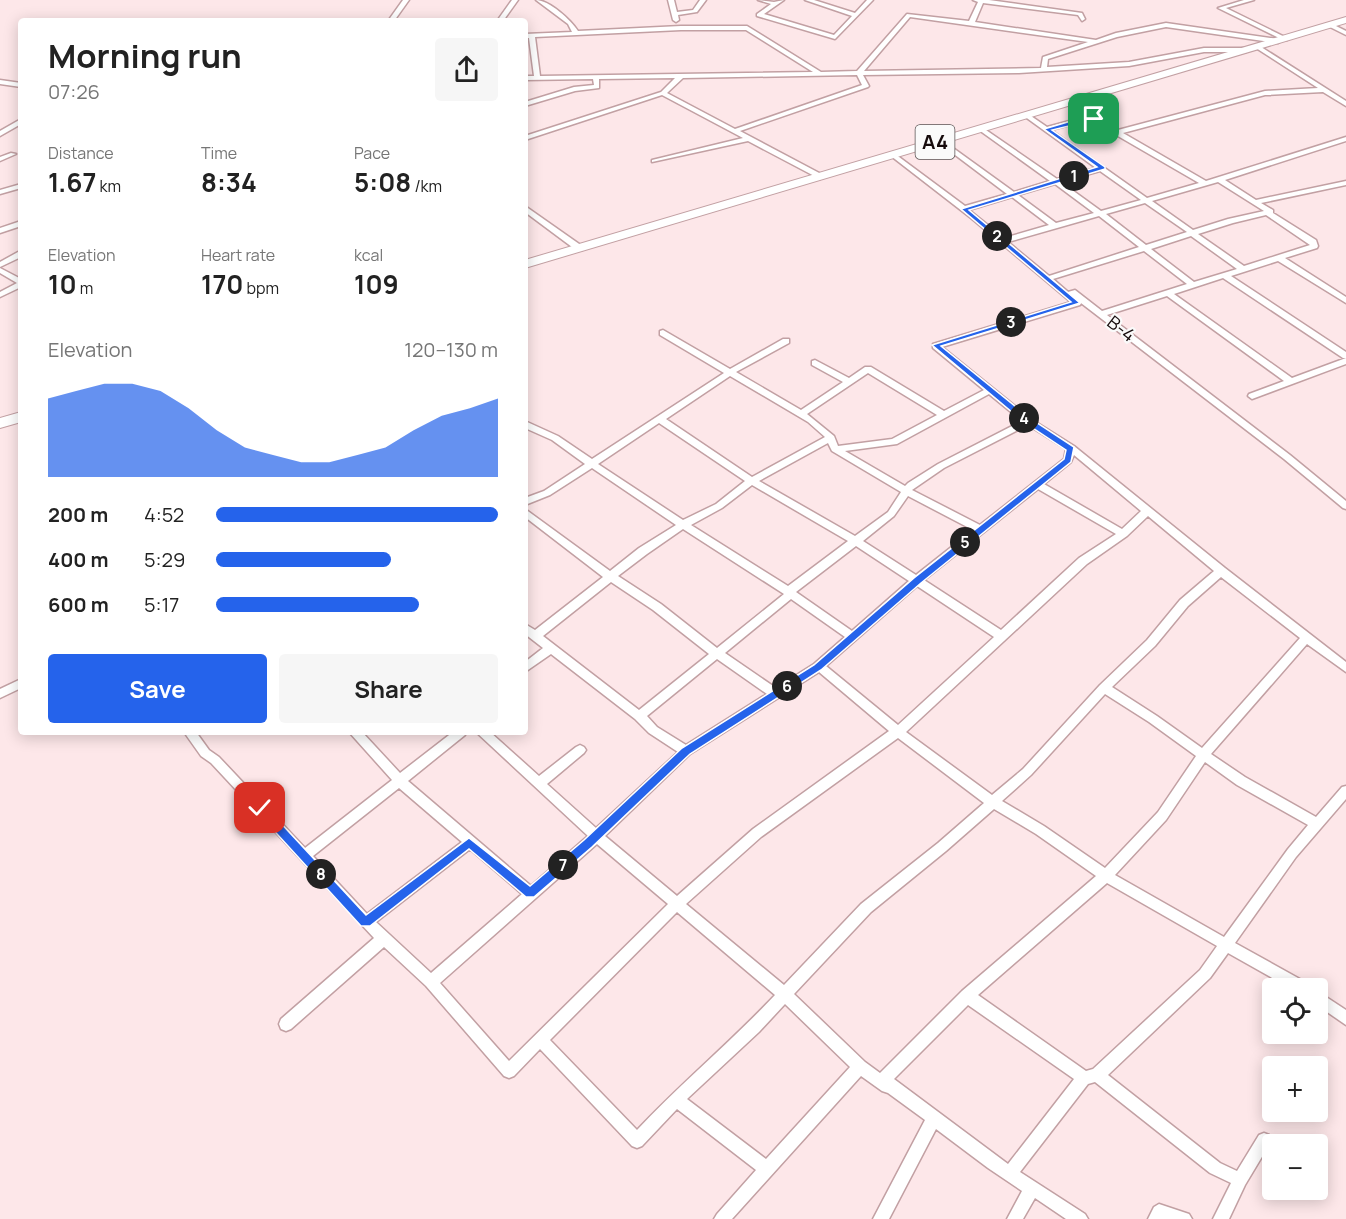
<!DOCTYPE html>
<meta charset="utf-8">
<style>
body{margin:0;font-family:Manrope,sans-serif;background:#f6f6f6;color:#222;height:100vh;display:flex;flex-direction:column;font-size:22px;white-space:nowrap}
*{box-sizing:border-box;margin:0}
p{font-size:20px;color:#767676}
.icon{flex:none;width:33px;height:33px;fill:none;stroke:currentColor;stroke-width:2;stroke-linecap:round;stroke-linejoin:round}
.map{position:relative;flex:1;overflow:hidden}
.panel{position:absolute;left:18px;top:18px;width:510px;height:717px;display:flex;flex-direction:column;background:#fff;border-radius:6px;box-shadow:0 3px 15px #0003}
.panel>*{flex:none}
.buttons{position:absolute;left:1262px;top:978px;display:grid;gap:12px}
.buttons a{display:grid;place-items:center;width:66px;height:66px;border-radius:6px;background:#fff;box-shadow:0 3px 15px #0003;font-size:30px}
.pin{position:absolute;display:grid;place-items:center;width:51px;height:51px;color:#fff;margin:-26px;border-radius:12px;box-shadow:0 3px 9px #0006}
.km{position:absolute;width:30px;height:30px;margin:-15px;border-radius:50%;background:#222;color:#fff;font-size:16px;line-height:30px;text-align:center}
.round{display:grid;place-items:center;flex:none;width:63px;height:63px;border-radius:6px;background:#f6f6f6}
.overview{display:flex;align-items:center;justify-content:space-between;height:102px;padding:0 30px}
h1{font-size:33px;font-weight:700;line-height:45px}
.stats{display:grid;grid-template-columns:repeat(3,1fr);gap:9px;height:102px;padding:6px 30px}
.stats div{display:grid;align-content:center}
.stats b{font-size:26px;font-weight:700}
.stats small{font-size:16px;font-weight:400}
.stats p{font-size:16px}
.chart{height:168px;padding:12px 30px}
.chart p{display:flex;justify-content:space-between}
.chart svg{width:100%;height:108px;margin-top:6px;fill:#2563eb;opacity:.7}
.primary-button{display:flex;gap:12px;margin-top:auto;padding:12px 30px}
.primary-button a{flex:1;height:69px;border-radius:6px;background:#2563eb;color:#fff;font-size:24px;font-weight:700;line-height:69px;text-align:center}
.primary-button a+a{background:#f6f6f6;color:#222}
ul{padding:0 30px;list-style:none;font-size:20px}
li{display:grid;grid-template-columns:96px 72px 1fr;align-items:center;height:45px}
li i{height:15px;border-radius:8px;background:#2563eb}
.map>svg:first-child{display:block}
</style>
<div class="map">
<svg width="1346" height="1219" viewBox="0 0 1346 1219">
<rect width="100%" height="100%" fill="#fde7e9"/>
<g fill="none" stroke-linecap="round" stroke-linejoin="round">
<g stroke="#c2a0a3" stroke-width="3">
<g id="minor">
<polygon points="403,0 409,0 394,21 388,21"/>
<polygon points="512,0 518,0 503,21 497,21"/>
<path d="M536,0c13,0 35,20 42,31l103,-5h66l74,46 36,-1 50,-57 62,7 9,-19 -5,-2h16l93,13 3,6 -3,2 -4,-6 -95,-12 -8,19 121,18 20,-7 50,-10 112,16 3,2 -3,2 -112,-16 -49,10 -69,22 -1,8 82,-5 75,-14h42l3,2 -3,2h-42l-75,14 -110,7 -156,2 6,11 -1,1 -128,44 83,44 1,2 -4,2 -72,-38 -96,21v-2l91,-22 -81,-43 -137,45v-4l136,-44 14,-14 -76,1v9l-24,3 -50,15v-4l49,-15 20,-2 -1,-6 -68,1v-4h9l-5,-38h-4v-4l47,-2 -4,-8zM910,17l178,25 -45,15 -2,11 -177,3zM681,30h65l67,42 -273,4 -5,-39zM857,75l5,10 -127,44 -68,-36 16,-15z"/>
<polygon points="668,0 674,0 677,12 693,10 700,0 706,0 697,12 678,15 679,20 676,22 673,20"/>
<polygon points="758,0 774,2 784,0 764,14 834,35 852,16 805,0 814,0 855,13 867,0 873,0 835,39 757,16 757,14 771,4"/>
<polygon points="1244,0 1254,0 1226,8 1287,38 1287,40 1283,40 1218,8"/>
<polygon points="1330,23 1346,31 1346,35 1328,26 1328,24"/>
<path d="M1258,45l88,56v5l-23,-14 -58,3 -142,38 83,48 140,-44v4l-121,39 31,20 90,-19v4l-85,18 12,7v3l43,27 2,6 -1,2 -32,10 61,39v6l-68,-42 -47,15 115,76v12l-94,35 -4,-3 1,-2 35,-13 -117,-85 -60,19 183,140 56,46v8l-3,-1 -59,-49 -203,-156 -1,2 -138,42 89,72 43,27 151,122 121,94v10l-39,-28 -96,110 34,23 71,40 26,-30 4,-1v13l-50,58 -61,86 72,40 2,5h-19l-62,-35 -18,25 -102,97 112,88 17,8 22,-36 5,-2 5,2 2,5 -2,5 -24,40 -16,34h-16l18,-36 -21,-10 -115,-91 -7,2 -68,88 65,42 3,5h-22l-31,-21 -12,21h-16l15,-28 -34,-23 -52,-39 -47,90h-16l52,-99 -37,-27 -6,-2 -21,-15 -129,143h-18l3,-5 39,-44 -79,-61 -35,37 -5,2 -5,-2 -92,-97 -26,27 -5,2 -5,-2 -78,-90 -42,-39 -93,82 -5,2 -5,-2 -2,-5 2,-5 93,-81 -163,-175 -10,-7 -17,-24h12l13,18 10,7 86,91 87,-68 -43,-48h13l38,41 53,-41h14l-2,3 -57,46 123,105 57,-50 -112,-104h14l49,44 37,-29 4,-2 4,2 2,3 -2,3 -37,31 49,44 82,-76 -29,-19 -14,-14 -84,-65 -26,18v-10l18,-14 -18,-14v-10l10,6 68,-53 -78,-60v-8l85,62 29,-23 37,-23 -84,-57 -42,27 -25,10v-7l19,-7 41,-27 -33,-24 -27,-12v-7l33,15 34,23 132,-86 -64,-38v-4l3,-1 67,39 53,-30h6v4l-53,29 65,38 42,-28 -31,-17v-4l3,-1 34,18 16,-11h6l73,44 40,-21 -51,-42v-4l138,-42 -100,-84 -80,-62v-2h4l70,52 42,-12 -69,-52v-2h4l72,52 36,-11 -71,-51v-2h4l74,51 39,-11 -72,-52v-2h4l19,13 41,-11 8,2 22,12 147,-39 53,-3 -62,-40 -1,-1zM1088,120l4,1 107,62 -52,15 -96,-68zM1100,171l41,29 -40,11 -40,-29zM1218,182l46,29 -36,8 -35,11 -41,-29zM1055,184l39,29 -38,10 -38,-28zM1012,197l37,28 -45,13 -35,-28zM1145,203l42,29 -41,13 -40,-31zM1266,215l44,30 -66,21 -46,-32 35,-11zM1099,216l40,31 -90,29 -41,-34zM1191,236l46,33 -43,13 -43,-33zM1144,251l43,33 -85,27 -27,-21 -7,2 -15,-13zM1223,278l120,80h3l-54,20 -118,-84zM868,373l69,42 -45,24 -54,7 -4,-10 -27,-22zM730,376l78,46 17,15 -73,40 -86,-58zM989,394l33,27 -84,43 -30,19 -3,3 -60,-35 52,-7zM659,423l86,58 -29,23 -33,16 -85,-56zM1028,425l38,24 -2,10 -84,66 -68,-35 32,-22zM828,443l4,8 69,41 -13,20 -33,24 -96,-55zM1074,455l67,56 -19,18 -78,-45 27,-22zM752,485l96,56 -60,45 -97,-61 31,-17zM1038,489l78,45 -37,24 -78,72 -77,-50zM908,496l65,34 -57,45 -53,-34 31,-25zM1148,516l66,55 -34,29 -33,40 -47,45 -77,84 -31,26 -86,-63 181,-168 40,-28zM683,529l101,65 -67,54 -56,-44 -43,-28 29,-22zM856,546l53,35 -57,50 -56,-39zM1221,577l79,61 -98,110 -45,-32 -45,-29 43,-41 33,-40zM611,582l42,28 56,44 -70,56 -96,-74zM917,586l77,51 -96,88 -72,-59zM791,599l54,38 -31,27 -38,24 -51,-35zM717,659l50,35 -81,51 -29,-18 -10,-11zM819,672l70,59 -136,98 -76,67 -72,-60 85,-82zM1105,694l44,28 47,34 -38,56 -53,56 -61,-42 -42,-25 29,-26zM898,738l86,65 -46,40 -77,61 -77,81 -98,-81 75,-67zM1205,762l32,23 71,40 -20,24 -64,88 -109,-62 51,-55zM399,788l63,54 -95,72 -54,-58zM994,809l42,25 60,42 -134,115 -82,82 -15,-11 -71,-68 77,-82 75,-61zM597,844l71,60 -159,157 -69,-78zM470,849l52,45 -91,79 -55,-51zM1107,883l110,63 -17,24 -107,99 -7,2 -108,-76zM677,912l98,83c-44,47 -94,88 -138,135l-87,-90zM785,1004l65,63 -84,92 -79,-60 72,-67zM968,1005l106,74 -66,85 -114,-85z"/>
<polygon points="0,80 21,83 21,87 0,84"/>
<polygon points="21,119 21,124 0,136 0,131"/>
<polygon points="11,153 16,154 0,161 0,157"/>
<polygon points="21,184 21,188 0,194 0,190"/>
<polygon points="525,206 582,246 582,250 576,250 525,212"/>
<polygon points="21,221 21,226 0,233 0,228"/>
<polygon points="18,252 21,252 21,257 0,267 0,262"/>
<polygon points="0,268 21,279 21,287 0,297 0,292 17,283 0,273"/>
<polygon points="21,679 21,688 0,698 0,689"/>
<polygon points="1317,991 1346,1010 1346,1025 1317,1005"/>
<polygon points="1159,1204 1189,1214 1192,1219 1148,1219 1154,1207"/>
</g>
</g>
<g stroke="#c2a0a3" stroke-width="2">
<g id="trunk">
<polygon points="1346,17 1346,23 525,268 525,260"/>
<polygon points="21,412 21,422 0,428 0,418"/>
</g>
</g>
<use href="#minor" fill="#fff" fill-rule="evenodd"/>
<use href="#trunk" fill="#fff" fill-rule="evenodd"/>
</g>
<polygon fill="#2563eb" stroke="#fff" stroke-width="1.5" points="1088,116 1098,119 1052,130 1105,167 1105,169 969,210 1080,303 941,346 1031,419 1074,447 1071,462 921,583 821,670 690,754 592,847 534,897 526,897 469,849 370,926 361,926 256,811 256,805 264,805 366,915 469,838 530,886 584,840 682,748 814,665 914,578 1064,459 1066,450 1025,423 932,345 1071,302 961,209 1097,167 1044,129"/>
<g text-anchor="middle" stroke-width="4.5" stroke-linejoin="round" paint-order="stroke">
<g font-size="18" fill="#160b0c" stroke="#fafafa">
<text transform="translate(1121 329) rotate(38)" y="6">B-4</text>
</g>
<rect fill="#fafafa" stroke="#5a5353" stroke-width="1.5" x="915.5" y="125" width="39" height="34" rx="4.5"/>
<g font-size="20" font-weight="bold" fill="#160b0c">
<text x="935" y="149">A4</text>
</g>
</g>
</svg>
<div class="buttons">
<a><svg class="icon" aria-label="locate" viewBox="0 0 24 24"><circle cx="12" cy="12" r="6"/><path d="M12 2v4M12 18v4M2 12h4M18 12h4"/></svg></a>
<a>+</a>
<a>−</a>
</div>
<div class="pin" style="left:1094px;top:119px;background:#1e9e55"><svg class="icon" aria-label="arrive" viewBox="0 0 24 24"><path d="M6 21V4h12l-3 4 3 4H6"/></svg></div>
<div class="pin" style="left:260px;top:808px;background:#d93025"><svg class="icon" aria-label="check" viewBox="0 0 24 24"><path d="M5 12l5 5 9-10"/></svg></div>
<b class="km" style="left:1074px;top:176px">1</b>
<b class="km" style="left:997px;top:236px">2</b>
<b class="km" style="left:1011px;top:322px">3</b>
<b class="km" style="left:1024px;top:418px">4</b>
<b class="km" style="left:965px;top:542px">5</b>
<b class="km" style="left:787px;top:686px">6</b>
<b class="km" style="left:563px;top:865px">7</b>
<b class="km" style="left:321px;top:874px">8</b>
<section class="panel">
<div class="overview"><div><h1>Morning run</h1><p>07:26</p></div><a class="round"><svg class="icon" aria-label="share" viewBox="0 0 24 24"><path d="M12 15V3M7 8l5-5 5 5M5 13v7h14v-7"/></svg></a></div>
<div class="stats">
<div><p>Distance</p><b>1.67<small> km</small></b></div>
<div><p>Time</p><b>8:34</b></div>
<div><p>Pace</p><b>5:08<small> /km</small></b></div>
</div>
<div class="stats">
<div><p>Elevation</p><b>10<small> m</small></b></div>
<div><p>Heart rate</p><b>170<small> bpm</small></b></div>
<div><p>kcal</p><b>109</b></div>
</div>
<div class="chart"><p><span>Elevation</span>120–130 m</p>
<svg viewBox="0 0 160 44" preserveAspectRatio="none"><path d="M0 44V12L10 9L20 6L30 6L40 9L50 16L60 25L70 32L80 35L90 38L100 38L110 35L120 32L130 25L140 19L150 16L160 12V44z"/></svg>
</div>
<ul>
<li><b>200 m</b>4:52<i style="width:100%"></i></li>
<li><b>400 m</b>5:29<i style="width:62%"></i></li>
<li><b>600 m</b>5:17<i style="width:72%"></i></li>
</ul>
<div class="primary-button"><a>Save</a><a>Share</a></div>
</section>
</div>
